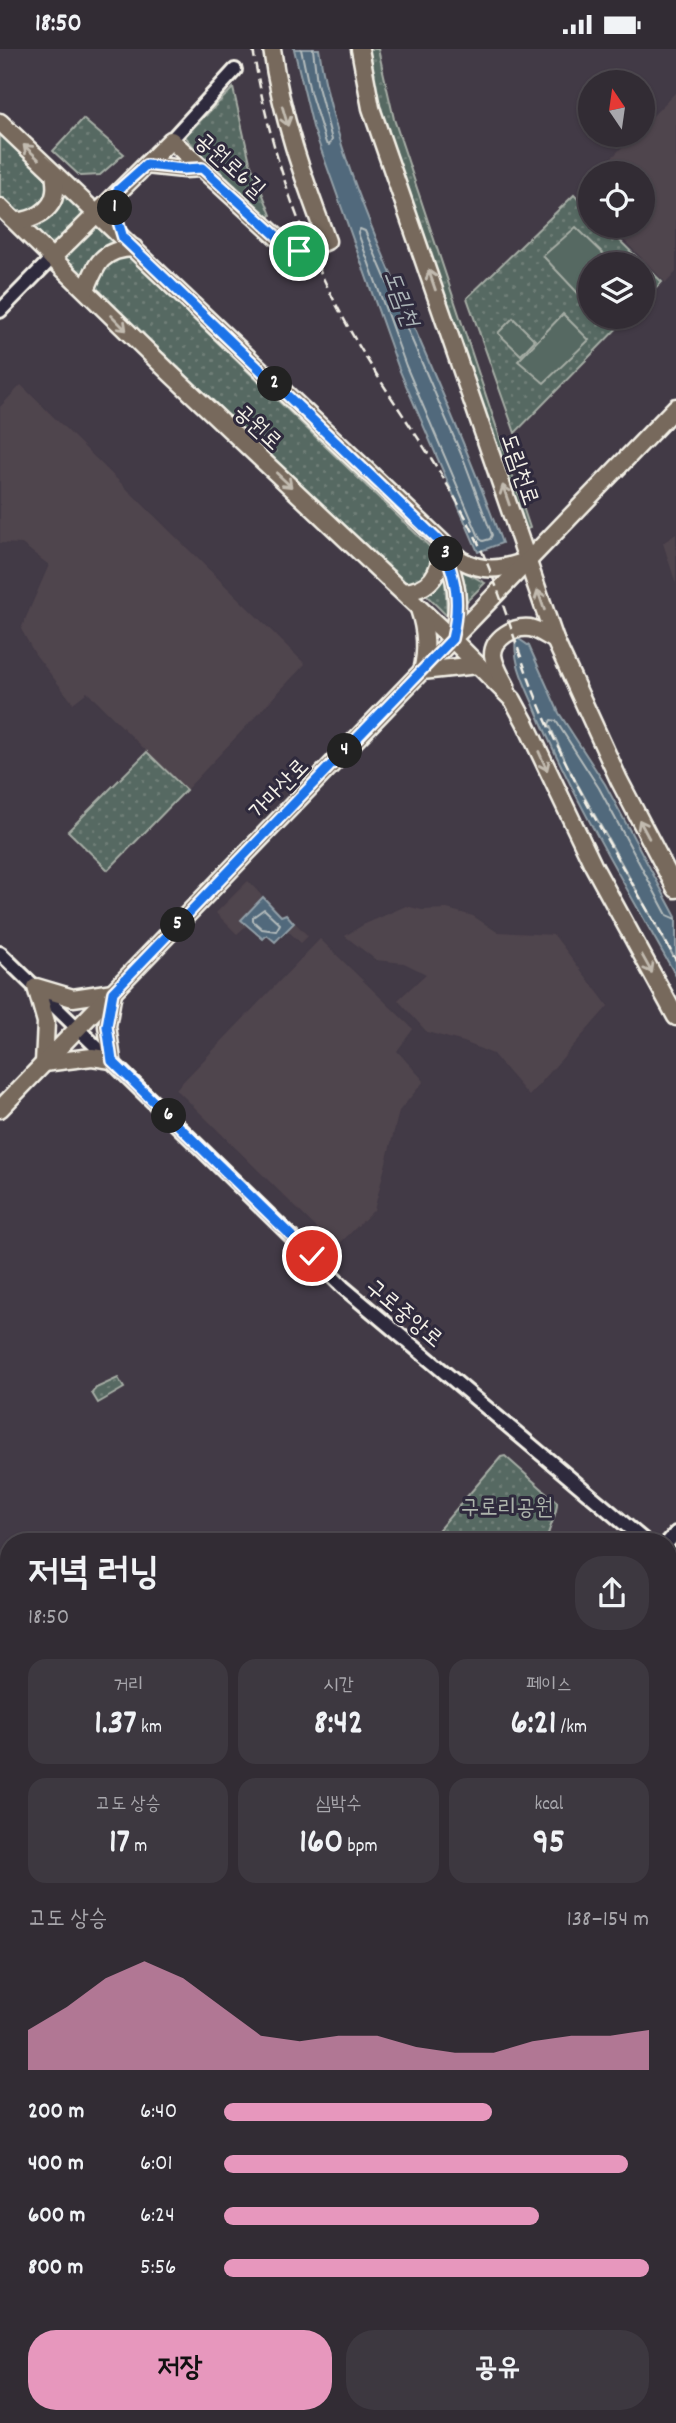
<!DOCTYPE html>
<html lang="ko">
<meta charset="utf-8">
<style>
body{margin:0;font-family:Dekko,"Poor Story",sans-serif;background:#3d3840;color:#f1f3f6;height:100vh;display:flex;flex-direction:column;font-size:26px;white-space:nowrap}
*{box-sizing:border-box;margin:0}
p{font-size:23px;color:#a8a7ac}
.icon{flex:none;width:38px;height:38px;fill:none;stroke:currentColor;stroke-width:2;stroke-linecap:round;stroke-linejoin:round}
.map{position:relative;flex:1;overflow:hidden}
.panel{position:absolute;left:0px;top:1484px;width:677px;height:891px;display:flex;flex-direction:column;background:#322c34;border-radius:28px 28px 0 0;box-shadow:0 2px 5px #0004,0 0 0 2px #4d484f}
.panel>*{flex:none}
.needle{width:46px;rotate:347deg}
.fabs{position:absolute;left:578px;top:21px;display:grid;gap:14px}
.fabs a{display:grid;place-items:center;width:77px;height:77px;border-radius:50%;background:#322c34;box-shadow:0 2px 5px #0004,0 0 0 2px #4d484f;font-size:35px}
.pin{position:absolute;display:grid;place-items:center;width:60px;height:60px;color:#fff;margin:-30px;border:4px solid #fff;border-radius:50%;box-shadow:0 2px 7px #0007}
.km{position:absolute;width:35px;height:35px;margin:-18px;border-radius:50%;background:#222;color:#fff;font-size:19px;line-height:35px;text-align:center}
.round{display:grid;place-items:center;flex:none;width:74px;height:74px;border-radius:28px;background:#3d3840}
.summary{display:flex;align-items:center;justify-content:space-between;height:119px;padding:0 28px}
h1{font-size:38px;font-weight:800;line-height:52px}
.stats{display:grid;grid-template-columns:repeat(3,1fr);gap:10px;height:119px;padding:7px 28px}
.stats div{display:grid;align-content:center;border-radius:18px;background:#3d3840;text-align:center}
.stats b{font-size:35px;font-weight:800}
.stats small{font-size:19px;font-weight:400}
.stats p{font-size:19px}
.chart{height:196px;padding:14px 28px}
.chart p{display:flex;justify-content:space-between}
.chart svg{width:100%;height:126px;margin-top:7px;fill:#e797bd;opacity:.7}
.button{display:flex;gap:14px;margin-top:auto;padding:14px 28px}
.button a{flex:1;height:80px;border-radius:28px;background:#e797bd;color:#111;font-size:28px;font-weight:800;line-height:80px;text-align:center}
.button a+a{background:#3d3840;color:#f1f3f6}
ul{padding:0 28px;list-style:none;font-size:23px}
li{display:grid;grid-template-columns:112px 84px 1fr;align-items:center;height:52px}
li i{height:18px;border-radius:9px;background:#e797bd}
.status{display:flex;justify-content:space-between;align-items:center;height:49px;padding:0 35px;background:#322c34;direction:ltr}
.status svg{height:19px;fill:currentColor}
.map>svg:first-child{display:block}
</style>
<div class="status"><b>18:50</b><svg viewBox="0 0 49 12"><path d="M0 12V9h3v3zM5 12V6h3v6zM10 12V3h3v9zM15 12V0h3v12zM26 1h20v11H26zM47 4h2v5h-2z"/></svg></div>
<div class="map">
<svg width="676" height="2374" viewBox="0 0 676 2374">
<defs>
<pattern id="green-dots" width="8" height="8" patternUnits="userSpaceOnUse" patternTransform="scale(1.75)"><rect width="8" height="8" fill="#576962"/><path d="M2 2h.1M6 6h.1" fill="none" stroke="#707f78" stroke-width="1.8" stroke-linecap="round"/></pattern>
</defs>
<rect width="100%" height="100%" fill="#423a46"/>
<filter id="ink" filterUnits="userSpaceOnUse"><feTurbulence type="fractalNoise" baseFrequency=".0143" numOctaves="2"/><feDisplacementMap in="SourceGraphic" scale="14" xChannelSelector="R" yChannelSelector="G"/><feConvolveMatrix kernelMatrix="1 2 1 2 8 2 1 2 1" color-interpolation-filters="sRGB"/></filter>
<g filter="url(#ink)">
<g fill="#50454d">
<polygon points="676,43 676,223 666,234 610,177 642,177 642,124 597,124 634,86 642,86 642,78"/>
<polygon points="21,336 305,615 186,741 87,643 73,654 35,605 21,580 49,516 22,495 0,494 0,358"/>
<polygon points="676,485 676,535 663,494"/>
<polygon points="248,832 262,847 240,871 246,877 237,885 216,864"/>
<polygon points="406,857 422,861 447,860 473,867 497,883 554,886 608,957 529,1047 493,1005 464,993 427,983 398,951 426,925 404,914 376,911 345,887 363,876"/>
<polygon points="295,874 308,887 301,894 288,882"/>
<polygon points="320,890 413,980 397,1002 424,1032 399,1062 374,1161 336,1198 176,1040"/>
<polygon points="668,1522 676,1527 676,1600 669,1610"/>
<polygon points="668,1617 676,1623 676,1645 673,1649 669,1646"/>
<polygon points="676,2014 676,2206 668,2191 668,2022"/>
<polygon points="668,2254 671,2262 676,2263 676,2344 671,2363 668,2363"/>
<polygon points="528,2366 627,2366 617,2374 529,2374"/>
</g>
<g fill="url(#green-dots)" stroke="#a6ada5" stroke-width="2">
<polygon points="365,0 378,0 394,70 530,479 522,482 386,87"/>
<polygon points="233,39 250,113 271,166 267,171 209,117 185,87"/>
<polygon points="83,70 124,105 100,126 80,127 53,102"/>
<path d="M0,84l432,416c1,17 -5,24 -18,34l-12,-2 -389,-371 -13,-14z"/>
<polygon points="574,146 590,162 590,177 605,177 662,233 642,253 642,215 590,215 590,268 628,268 515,384 467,249"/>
<polygon points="458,519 485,534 461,558"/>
<polygon points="445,527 447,567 425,545 441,528"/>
<polygon points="147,703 186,741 108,821 68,782"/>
<polygon points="118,1329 124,1339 98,1354 92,1344 96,1339"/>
<path d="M505,1407l52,46c1,11 -9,27 -11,40h-118l73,-85z"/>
</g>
<g fill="#576962" stroke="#a6ada5" stroke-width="2">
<polygon points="576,178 614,215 590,215 590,257 543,207"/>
<polygon points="563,265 589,291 544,334 518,312"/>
<polygon points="513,269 535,291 521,306 498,284"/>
</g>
<g fill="#51697b" stroke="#929fa7" stroke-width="2">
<path d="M294,0h25c15,96 52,178 90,267 33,75 65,150 93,227l-24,9 -79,-183 -86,-242z"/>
<path d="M516,588l13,9 30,67 46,71 71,133v59c-49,-88 -102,-175 -141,-268 -9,-21 -23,-47 -19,-71z"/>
<polygon points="263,848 281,867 286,865 294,874 275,893 267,886 263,890 241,871"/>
</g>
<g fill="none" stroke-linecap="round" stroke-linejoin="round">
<g stroke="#b3bbbc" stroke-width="2">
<polyline points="301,0 310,43 326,94 329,96 332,91 317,34 313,0"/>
<polygon points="360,180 365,182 465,414 492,486 490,490 483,492 480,490 406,317 358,184"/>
<polygon points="264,860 280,875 276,882 262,880 253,872 253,868"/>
<polyline points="676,870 667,866 599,739 556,672 551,671 549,675 569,720 676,912"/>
</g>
<g stroke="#f4f1e8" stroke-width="18">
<g id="minor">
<polyline points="171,91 235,21"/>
<polyline points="0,262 52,209"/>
<polyline points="0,904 343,1238 646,1493"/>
<polyline points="668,1493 676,1484"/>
<polyline points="668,2089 676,2091"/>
<polyline points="135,2374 139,2366"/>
</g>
</g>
<g stroke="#f4f1e8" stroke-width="21">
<g id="major">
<polyline points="360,0 371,59 555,591 619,731 676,840"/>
<path d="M0,73l461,438c22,12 39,10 62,2"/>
<polyline points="146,116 184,120 202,119"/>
<polyline points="0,158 171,325 452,590 513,651 525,673 593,816 676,968"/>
<path d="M15,172c16,1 38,-10 40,-29 1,-6 0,-12 -1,-18"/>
<path d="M52,209l119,-118 121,111 14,-1 21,-9c-24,-64 -46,-125 -55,-192"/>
<path d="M86,241c10,-26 16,-41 48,-42"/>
<path d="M443,498c14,33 18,54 10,90"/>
<path d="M403,543c28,-2 37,-18 39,-45"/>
<path d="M419,560c7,21 9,40 3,62l56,-6"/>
<path d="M506,637c-5,-10 -12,-20 -13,-31 0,-17 21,-29 37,-27 9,2 17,8 25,12"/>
<polygon points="36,938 73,949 113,943 107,977 112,1011 92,1008 44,1014 46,973"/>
<polyline points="0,1060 676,358"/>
<polyline points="0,2233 9,2247"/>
<polyline points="83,2366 88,2374"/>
<polyline points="151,2366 161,2374"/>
</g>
</g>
<use href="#minor" stroke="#2f2a3d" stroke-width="12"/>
<use href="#major" stroke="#77695c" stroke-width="16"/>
<path stroke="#f4f1e8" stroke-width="2.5" stroke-dasharray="10 5" stroke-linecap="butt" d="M253,0c17,106 52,205 106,297 38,64 84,123 116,190 29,60 44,126 72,187 37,82 85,159 129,237"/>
</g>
<defs><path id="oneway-shaft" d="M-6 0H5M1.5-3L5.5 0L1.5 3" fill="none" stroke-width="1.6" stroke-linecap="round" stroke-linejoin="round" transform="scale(1.75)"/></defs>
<g stroke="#c2bbb0">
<use href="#oneway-shaft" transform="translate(285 67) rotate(74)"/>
<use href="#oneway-shaft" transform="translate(31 103) rotate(-136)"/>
<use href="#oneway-shaft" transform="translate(432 231) rotate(-109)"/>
<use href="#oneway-shaft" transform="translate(119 274) rotate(45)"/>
<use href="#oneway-shaft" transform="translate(284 431) rotate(43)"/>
<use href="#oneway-shaft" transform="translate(506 446) rotate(-109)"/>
<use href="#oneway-shaft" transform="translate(541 551) rotate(-109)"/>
<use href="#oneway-shaft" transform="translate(543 712) rotate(66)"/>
<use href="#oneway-shaft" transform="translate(644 780) rotate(-118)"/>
<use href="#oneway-shaft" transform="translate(647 915) rotate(61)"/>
</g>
</g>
<g fill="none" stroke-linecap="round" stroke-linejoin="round" filter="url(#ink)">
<g stroke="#fff" stroke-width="14">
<path id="route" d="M299,202l-7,-1 -90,-82 -18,1 -38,-4 -29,26 -1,24 7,23 319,306c14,36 19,56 10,95l-339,353 -6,34 5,35 200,195"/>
</g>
<use href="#route" stroke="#1a73e8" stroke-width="9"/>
</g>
<g text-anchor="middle" stroke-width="6" stroke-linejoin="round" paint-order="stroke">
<g font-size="23" fill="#f4f1e8" stroke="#2f2a3d">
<text transform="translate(231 115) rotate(42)" y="8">공원로6길</text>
<text transform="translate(259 377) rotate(43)" y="8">공원로</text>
<text transform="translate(521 420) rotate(71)" y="8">도림천로</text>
<text transform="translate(278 739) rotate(-46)" y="8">가마산로</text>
<text transform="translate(405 1263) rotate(40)" y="8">구로중앙로</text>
</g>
<g font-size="23" fill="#adb4ac" stroke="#2f2a3d">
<text x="507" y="1465">구로리공원</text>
</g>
<g font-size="24" font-style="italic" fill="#abb4b7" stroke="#2f2a3d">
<text transform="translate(402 249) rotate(69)" y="8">도림천</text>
</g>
</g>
</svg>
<div class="fabs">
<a><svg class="needle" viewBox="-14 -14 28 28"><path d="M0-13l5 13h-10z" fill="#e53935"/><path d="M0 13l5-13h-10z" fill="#a8a7ac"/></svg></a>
<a><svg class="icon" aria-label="locate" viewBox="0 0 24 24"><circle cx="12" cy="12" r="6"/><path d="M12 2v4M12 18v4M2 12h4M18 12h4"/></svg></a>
<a><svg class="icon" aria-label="layers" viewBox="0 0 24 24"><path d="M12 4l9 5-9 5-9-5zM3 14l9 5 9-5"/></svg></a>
</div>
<div class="pin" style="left:299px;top:202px;background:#1e9e55"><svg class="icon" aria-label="arrive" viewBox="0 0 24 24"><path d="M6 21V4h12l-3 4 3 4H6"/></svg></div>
<div class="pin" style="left:312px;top:1207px;background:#d93025"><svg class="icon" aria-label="check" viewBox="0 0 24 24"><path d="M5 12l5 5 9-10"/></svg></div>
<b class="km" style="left:115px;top:159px">1</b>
<b class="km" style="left:275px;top:335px">2</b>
<b class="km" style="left:446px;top:505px">3</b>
<b class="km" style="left:345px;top:702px">4</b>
<b class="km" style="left:178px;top:876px">5</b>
<b class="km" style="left:169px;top:1067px">6</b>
<section class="panel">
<div class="summary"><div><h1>저녁 러닝</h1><p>18:50</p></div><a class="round"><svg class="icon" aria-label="share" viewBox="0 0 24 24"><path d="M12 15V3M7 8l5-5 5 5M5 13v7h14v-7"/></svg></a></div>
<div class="stats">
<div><p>거리</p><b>1.37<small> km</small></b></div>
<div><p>시간</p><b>8:42</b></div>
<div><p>페이스</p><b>6:21<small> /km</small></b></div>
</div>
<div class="stats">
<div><p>고도 상승</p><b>17<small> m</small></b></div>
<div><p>심박수</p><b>160<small> bpm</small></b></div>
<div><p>kcal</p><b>95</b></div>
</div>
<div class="chart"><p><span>고도 상승</span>138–154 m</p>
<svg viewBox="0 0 160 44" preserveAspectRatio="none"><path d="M0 44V30L10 22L20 12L30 6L40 12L50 22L60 32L70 34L80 32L90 32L100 36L110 38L120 38L130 34L140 32L150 32L160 30V44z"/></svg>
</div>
<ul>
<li><b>200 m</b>6:40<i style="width:63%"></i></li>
<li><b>400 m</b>6:01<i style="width:95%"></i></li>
<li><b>600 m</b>6:24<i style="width:74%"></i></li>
<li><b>800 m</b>5:56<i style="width:100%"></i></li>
</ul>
<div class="button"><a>저장</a><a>공유</a></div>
</section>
</div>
